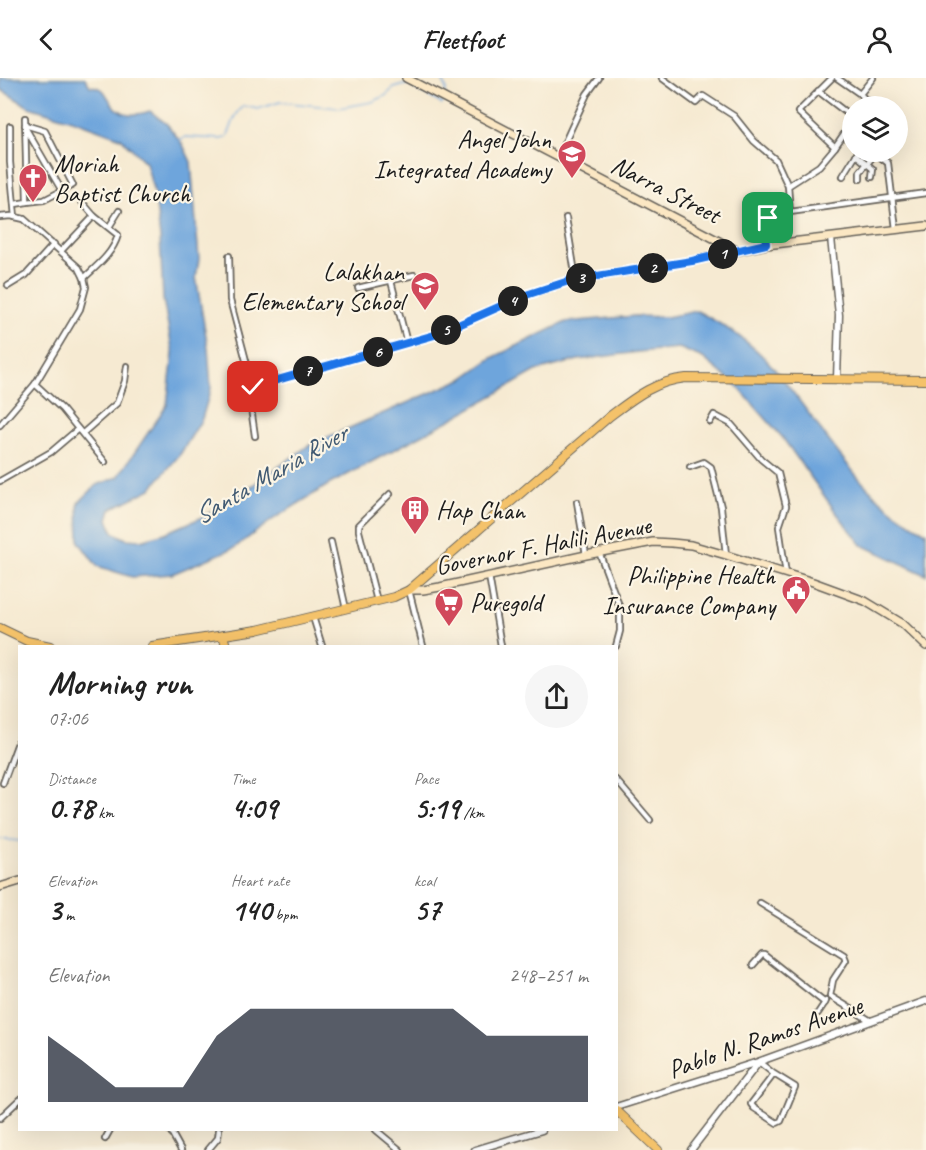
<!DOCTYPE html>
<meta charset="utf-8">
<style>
body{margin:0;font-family:Caveat,sans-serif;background:#f6f6f6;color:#222;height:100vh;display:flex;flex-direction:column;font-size:22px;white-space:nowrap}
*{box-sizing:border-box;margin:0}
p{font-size:20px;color:#767676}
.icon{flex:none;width:33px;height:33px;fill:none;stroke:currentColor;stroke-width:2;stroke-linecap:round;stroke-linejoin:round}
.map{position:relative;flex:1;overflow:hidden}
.details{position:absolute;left:18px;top:567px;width:600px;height:486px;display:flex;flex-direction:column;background:#fff;border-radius:0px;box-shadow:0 6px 24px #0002}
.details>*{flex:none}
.buttons{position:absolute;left:842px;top:18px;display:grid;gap:12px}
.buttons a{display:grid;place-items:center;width:66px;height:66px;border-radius:50%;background:#fff;box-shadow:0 6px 24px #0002;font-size:30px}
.pin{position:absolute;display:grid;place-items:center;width:51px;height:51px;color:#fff;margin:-26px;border-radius:12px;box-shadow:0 3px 9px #0006}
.km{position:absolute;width:30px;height:30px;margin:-15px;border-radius:50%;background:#222;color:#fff;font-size:16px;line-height:30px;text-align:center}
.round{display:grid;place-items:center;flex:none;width:63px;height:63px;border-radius:32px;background:#f6f6f6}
.headline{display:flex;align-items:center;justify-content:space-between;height:102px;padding:0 30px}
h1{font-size:33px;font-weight:700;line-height:45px}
.stats{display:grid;grid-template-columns:repeat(3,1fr);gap:9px;height:102px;padding:6px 30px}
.stats div{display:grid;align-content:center}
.stats b{font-size:30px;font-weight:700}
.stats small{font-size:16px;font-weight:400}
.stats p{font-size:16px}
.chart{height:168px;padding:12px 30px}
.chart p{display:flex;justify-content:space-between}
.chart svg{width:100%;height:108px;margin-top:6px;fill:#111827;opacity:.7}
header{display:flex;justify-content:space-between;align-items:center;height:78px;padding:0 30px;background:#fff;font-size:27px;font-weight:700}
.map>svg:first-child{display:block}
</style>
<header><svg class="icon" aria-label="back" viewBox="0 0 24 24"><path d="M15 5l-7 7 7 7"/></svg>Fleetfoot<svg class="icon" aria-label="person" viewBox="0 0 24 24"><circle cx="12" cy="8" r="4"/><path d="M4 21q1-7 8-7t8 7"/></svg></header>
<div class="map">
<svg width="926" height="1072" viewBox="0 0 926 1072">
<rect width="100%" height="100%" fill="#fcf5e5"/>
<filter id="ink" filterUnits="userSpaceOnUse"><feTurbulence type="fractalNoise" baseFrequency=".0167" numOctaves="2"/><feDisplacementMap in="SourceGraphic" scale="12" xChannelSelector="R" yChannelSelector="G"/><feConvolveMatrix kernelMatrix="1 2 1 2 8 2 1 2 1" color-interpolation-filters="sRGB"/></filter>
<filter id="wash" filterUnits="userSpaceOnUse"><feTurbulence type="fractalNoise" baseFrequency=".008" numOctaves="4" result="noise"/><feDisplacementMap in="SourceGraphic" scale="24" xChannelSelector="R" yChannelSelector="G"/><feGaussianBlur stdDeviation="1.35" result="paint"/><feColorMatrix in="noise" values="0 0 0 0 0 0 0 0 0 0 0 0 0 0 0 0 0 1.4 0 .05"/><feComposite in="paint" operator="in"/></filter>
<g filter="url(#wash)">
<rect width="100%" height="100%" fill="#f6ead2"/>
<path fill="#6ea5dc" stroke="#45607c" stroke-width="1.5" d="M0,0h85l5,8c16,2 13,5 21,16 10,15 24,14 39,9l17,13 16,21 8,17 8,97 -3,18 12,71 3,40 -9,31 -21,34 -30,36 -40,20 -3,10 5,13 13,7 15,1 24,-7 38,-16 33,-20 72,-51 154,-67 30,-21 74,-36 69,-6 32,1 30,-6c27,14 54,31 74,54 50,57 85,132 155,167v43l-64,-30 -27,-34 -53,-74 -45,-51 -34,-28 -24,-10 -41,4 -60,8 -42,11 -86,49 -122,65 -53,33 -41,30 -62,26 -40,3 -35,-11 -18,-24 -1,-39 19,-18 21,-8 49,-72 6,-51 -10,-55 -3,-61 -5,-41 -9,-34 -25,-25 -46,-17 -46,-14 -29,-18z"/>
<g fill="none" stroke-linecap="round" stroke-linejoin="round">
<g stroke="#6ea5dc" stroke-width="1.5">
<polyline points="442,0 446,11 445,16"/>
<path d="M179,63l6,-4 37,2 5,-2c6,-12 6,-22 17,-31l14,3 22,-7 59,6 33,-6 13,-6 9,-8 14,-4 34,20 1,-3"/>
<polyline points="0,761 20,763"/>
</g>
</g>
</g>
<g filter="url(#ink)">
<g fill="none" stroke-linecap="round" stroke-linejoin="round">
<g stroke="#68645c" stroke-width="8">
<g id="minor">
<polyline points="662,0 696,25 703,18 734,38 754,63 776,82 788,108 790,134"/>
<polyline points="832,0 798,34 835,69"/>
<polyline points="837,0 860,16"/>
<polyline points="818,13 852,39"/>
<polyline points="864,28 868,24 860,16 873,0"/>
<polyline points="25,47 45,53 73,107 44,122 27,124"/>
<polyline points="10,48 10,84 15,139"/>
<polyline points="26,51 62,113"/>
<polyline points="874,74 888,85 896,151"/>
<polyline points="856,77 873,91 872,99"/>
<polyline points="558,79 587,16 599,0"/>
<polyline points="843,98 858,74"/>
<polyline points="860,101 860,94 876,75"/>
<polyline points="788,108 819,88 835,69 852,44"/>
<path d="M82,124l12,14 24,19c-5,18 -20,30 -34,43"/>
<polyline points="15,126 27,124 25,40"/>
<polyline points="0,139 11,138 24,141 79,190 84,200 86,209 80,231 35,306 0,347"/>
<polyline points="566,140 576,201"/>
<polyline points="109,149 119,133"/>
<polyline points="766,167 764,146 768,139 790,134 926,115"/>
<polyline points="61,173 94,138"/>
<polyline points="229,178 230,222 253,309 251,330 255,358"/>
<polyline points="391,203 407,265"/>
<polyline points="8,208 26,197 54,166"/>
<polyline points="358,210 414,197"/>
<polyline points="35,306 62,331 105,384"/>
<polyline points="253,309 438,256 526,217 572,202 644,192 738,173"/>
<polyline points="710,344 714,337 731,346 761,381 778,395 786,428 779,449 786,496"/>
<polyline points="83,355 117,325 125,303 127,288"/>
<polyline points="690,389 704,384 711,389 721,429 726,477"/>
<polyline points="0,403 51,374 78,351"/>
<polyline points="577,424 586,477"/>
<polyline points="331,464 346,531"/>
<polyline points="599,474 620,530 620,553 616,568"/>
<polyline points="489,498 501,568"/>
<polyline points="409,512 423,568"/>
<polyline points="377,523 359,453 359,447 390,416"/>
<polyline points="313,539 322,568"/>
<polyline points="616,702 650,742"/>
<polyline points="3,705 20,659"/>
<polyline points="760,825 844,877 846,882 833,902 830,918 871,943"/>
<polyline points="753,887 762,877 764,877 825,925"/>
<polyline points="818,935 826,923"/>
<polyline points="759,984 774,996 795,1009 781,1043 777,1045 754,1030 751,1026 774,996"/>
<polyline points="0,1040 20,1021"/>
<polyline points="170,1052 181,1072"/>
<polyline points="376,1052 400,1072"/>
<polyline points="105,1061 110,1052"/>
<polyline points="208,1072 218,1060 219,1052"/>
</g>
</g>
<g stroke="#68645c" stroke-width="9">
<g id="tertiary">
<polyline points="831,160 839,237 837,301"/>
<polyline points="616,1029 758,984 926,923"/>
<polyline points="475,1072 542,1052"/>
<polyline points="691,1072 758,985"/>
</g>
</g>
<g stroke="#68645c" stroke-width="10">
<g id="secondary">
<polyline points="406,0 738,173 766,167 926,148"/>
<polyline points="409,512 423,512 440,509 586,477 653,464 672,465 691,467 726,477 813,504 865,523 903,546 926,568"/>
<polyline points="0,809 20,803"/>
</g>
</g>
<g stroke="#68645c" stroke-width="10">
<g id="primary">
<polyline points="0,550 27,563 50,568"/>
<polyline points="223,557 226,568"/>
<path d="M152,568l105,-16 137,-33 15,-7 201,-174c24,-18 45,-35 76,-38l240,2"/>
<polyline points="616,1032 658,1072"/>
</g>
</g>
<use href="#minor" stroke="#fff" stroke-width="4.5"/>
<use href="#tertiary" stroke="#fff" stroke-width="6"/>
<use href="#secondary" stroke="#fbe7c3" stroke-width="7"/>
<use href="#primary" stroke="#f4c26a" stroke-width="8"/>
</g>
</g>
<g fill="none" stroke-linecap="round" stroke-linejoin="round" filter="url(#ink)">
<g stroke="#fff" stroke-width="12">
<polyline id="route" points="253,309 438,256 526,217 572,202 692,183 766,166 764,146 768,140"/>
</g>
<use href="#route" stroke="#1a73e8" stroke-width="8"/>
</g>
<defs>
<g id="school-pin" transform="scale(1.5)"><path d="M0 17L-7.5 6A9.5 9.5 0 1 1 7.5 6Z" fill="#d1495b" stroke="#fcf5e5"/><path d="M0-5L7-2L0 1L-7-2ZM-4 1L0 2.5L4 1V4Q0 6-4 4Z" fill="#fff"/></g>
<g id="church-pin" transform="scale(1.5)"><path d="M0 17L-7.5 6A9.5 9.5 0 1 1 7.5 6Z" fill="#d1495b" stroke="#fcf5e5"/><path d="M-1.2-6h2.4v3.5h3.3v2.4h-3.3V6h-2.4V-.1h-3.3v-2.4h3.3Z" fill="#fff"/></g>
<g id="building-pin" transform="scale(1.5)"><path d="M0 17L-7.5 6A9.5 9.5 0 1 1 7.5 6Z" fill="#d1495b" stroke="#fcf5e5"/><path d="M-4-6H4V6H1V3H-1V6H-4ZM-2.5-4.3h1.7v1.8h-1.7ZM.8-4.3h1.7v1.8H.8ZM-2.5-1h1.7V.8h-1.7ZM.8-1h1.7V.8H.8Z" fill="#fff"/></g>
<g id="civic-pin" transform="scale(1.5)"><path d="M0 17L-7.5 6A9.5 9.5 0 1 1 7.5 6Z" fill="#d1495b" stroke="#fcf5e5"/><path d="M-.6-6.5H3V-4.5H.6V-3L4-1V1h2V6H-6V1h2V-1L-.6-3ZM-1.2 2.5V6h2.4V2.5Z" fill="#fff"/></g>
<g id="supermarket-pin" transform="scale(1.5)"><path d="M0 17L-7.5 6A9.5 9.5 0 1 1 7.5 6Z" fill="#d1495b" stroke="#fcf5e5"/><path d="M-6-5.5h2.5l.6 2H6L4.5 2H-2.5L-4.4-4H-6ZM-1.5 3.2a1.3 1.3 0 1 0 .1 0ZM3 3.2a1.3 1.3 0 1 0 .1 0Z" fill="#fff"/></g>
</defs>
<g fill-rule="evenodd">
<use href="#school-pin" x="572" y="76"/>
<use href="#church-pin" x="33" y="100"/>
<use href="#school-pin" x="425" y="208"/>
<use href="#building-pin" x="415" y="432"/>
<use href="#civic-pin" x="796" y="512"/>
<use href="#supermarket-pin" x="449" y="524"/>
</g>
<g text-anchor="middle" stroke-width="4.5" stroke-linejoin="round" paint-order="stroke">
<g font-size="26" fill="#1c1c1c" stroke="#fcf5e5" text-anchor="end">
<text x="551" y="70">Angel John<tspan x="551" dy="30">Integrated Academy</tspan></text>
<text x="54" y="94" text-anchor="start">Moriah<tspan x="54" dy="30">Baptist Church</tspan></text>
<text x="404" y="202">Lalakhan<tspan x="404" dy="30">Elementary School</tspan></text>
<text x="436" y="441" text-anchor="start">Hap Chan</text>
<text x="775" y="506">Philippine Health<tspan x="775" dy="30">Insurance Company</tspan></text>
<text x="470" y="533" text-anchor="start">Puregold</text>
</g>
<g font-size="26" fill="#1c1c1c" stroke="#fcf5e5">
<text transform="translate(666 111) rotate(27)" y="9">Narra Street</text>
<text transform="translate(543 467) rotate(-11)" y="9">Governor F. Halili Avenue</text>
<text transform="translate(765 959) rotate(-19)" y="9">Pablo N. Ramos Avenue</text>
</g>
<g font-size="27" font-style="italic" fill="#415a72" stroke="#fcf5e5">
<text transform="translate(270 396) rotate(-30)" y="9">Santa Maria River</text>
</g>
</g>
</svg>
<div class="buttons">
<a><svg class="icon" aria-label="layers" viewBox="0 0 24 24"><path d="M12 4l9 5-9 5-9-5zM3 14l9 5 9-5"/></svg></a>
</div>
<div class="pin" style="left:768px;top:140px;background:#1e9e55"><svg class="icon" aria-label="arrive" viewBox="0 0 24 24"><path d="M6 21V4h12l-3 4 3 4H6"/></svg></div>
<div class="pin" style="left:253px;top:309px;background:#d93025"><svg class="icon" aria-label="check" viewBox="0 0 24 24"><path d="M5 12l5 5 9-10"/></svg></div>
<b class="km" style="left:723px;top:176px">1</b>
<b class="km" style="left:653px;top:190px">2</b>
<b class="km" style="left:581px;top:200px">3</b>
<b class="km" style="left:513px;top:223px">4</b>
<b class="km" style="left:446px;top:252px">5</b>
<b class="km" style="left:378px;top:274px">6</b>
<b class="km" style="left:308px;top:293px">7</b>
<section class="details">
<div class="headline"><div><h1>Morning run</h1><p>07:06</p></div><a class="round"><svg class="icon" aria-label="share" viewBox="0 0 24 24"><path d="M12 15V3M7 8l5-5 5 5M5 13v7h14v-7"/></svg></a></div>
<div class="stats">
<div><p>Distance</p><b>0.78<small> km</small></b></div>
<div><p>Time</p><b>4:09</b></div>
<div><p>Pace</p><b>5:19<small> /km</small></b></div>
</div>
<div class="stats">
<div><p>Elevation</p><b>3<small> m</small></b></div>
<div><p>Heart rate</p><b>140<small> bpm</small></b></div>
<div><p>kcal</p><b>57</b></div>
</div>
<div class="chart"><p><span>Elevation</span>248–251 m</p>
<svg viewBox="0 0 160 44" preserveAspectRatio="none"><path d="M0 44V17L10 27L20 38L30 38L40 38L50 17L60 6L70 6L80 6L90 6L100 6L110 6L120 6L130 17L140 17L150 17L160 17V44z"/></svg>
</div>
</section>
</div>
